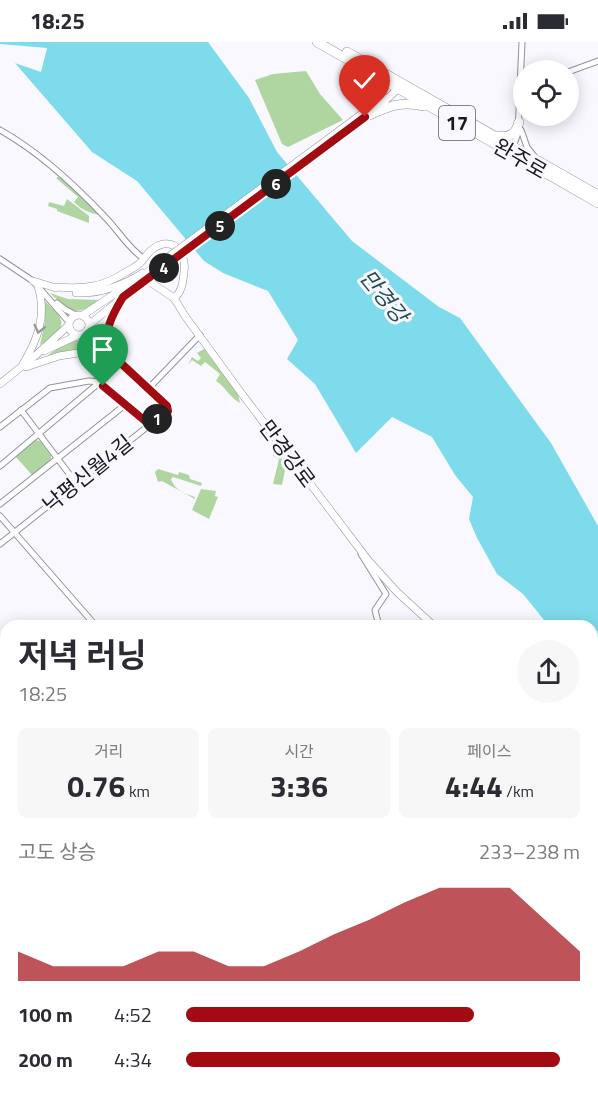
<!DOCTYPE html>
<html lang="ko">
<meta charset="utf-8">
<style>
body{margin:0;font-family:"Titillium Web","Noto Sans KR",sans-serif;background:#f7f7f7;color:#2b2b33;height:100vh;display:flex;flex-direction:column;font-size:22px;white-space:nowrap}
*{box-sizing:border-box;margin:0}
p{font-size:20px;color:#7c7c81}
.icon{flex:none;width:33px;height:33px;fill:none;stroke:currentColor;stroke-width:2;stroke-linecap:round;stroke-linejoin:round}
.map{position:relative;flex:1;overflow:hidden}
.side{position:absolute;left:0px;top:578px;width:598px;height:476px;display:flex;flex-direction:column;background:#fff;border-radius:18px 18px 0 0;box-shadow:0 3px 15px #0003}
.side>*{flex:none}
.controls{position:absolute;left:513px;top:18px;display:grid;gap:12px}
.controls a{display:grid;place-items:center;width:66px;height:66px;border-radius:50%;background:#fff;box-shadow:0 3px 15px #0003;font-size:30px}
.pin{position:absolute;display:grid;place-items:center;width:51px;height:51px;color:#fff;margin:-62px -26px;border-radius:50% 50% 50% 0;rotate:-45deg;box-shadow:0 0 6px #0007}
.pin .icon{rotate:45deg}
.km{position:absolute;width:30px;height:30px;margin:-15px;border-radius:50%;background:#222;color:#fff;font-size:16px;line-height:30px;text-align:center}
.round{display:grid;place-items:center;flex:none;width:63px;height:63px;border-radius:32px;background:#f7f7f7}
.head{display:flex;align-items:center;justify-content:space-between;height:102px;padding:0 18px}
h1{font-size:33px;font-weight:700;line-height:45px}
.figures{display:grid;grid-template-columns:repeat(3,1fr);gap:9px;height:102px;padding:6px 18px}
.figures div{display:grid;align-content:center;border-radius:9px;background:#f7f7f7;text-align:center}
.figures b{font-size:30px;font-weight:700}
.figures small{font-size:16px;font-weight:400}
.figures p{font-size:16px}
.chart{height:168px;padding:12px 18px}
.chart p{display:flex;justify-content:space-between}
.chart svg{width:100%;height:108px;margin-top:6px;fill:#a30b13;opacity:.7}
ul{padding:0 18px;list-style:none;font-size:20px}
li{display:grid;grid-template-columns:96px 72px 1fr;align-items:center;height:45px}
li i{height:15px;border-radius:8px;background:#a30b13}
.status{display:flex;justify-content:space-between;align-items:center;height:42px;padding:0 30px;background:#fff;direction:ltr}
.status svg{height:16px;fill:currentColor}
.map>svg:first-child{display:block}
</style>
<div class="status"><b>18:25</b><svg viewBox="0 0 49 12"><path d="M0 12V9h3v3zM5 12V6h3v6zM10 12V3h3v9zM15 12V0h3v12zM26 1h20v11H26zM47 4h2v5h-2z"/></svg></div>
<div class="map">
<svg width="598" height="1052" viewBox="0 0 598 1052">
<rect width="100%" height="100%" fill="#f9f8fe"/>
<g fill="#afd6a1">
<polygon points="306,29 320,52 343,78 288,105 282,102 255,38 273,32"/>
<path d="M59,135l25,21 16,17c-11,-2 -18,-5 -26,-13l4,-5 -22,-19z"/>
<polygon points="67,157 89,174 89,181 57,169 57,167 48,164 49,160 64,164"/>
<path d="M50,251l18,6 32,1c-25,18 -30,12 -50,-7z"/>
<path d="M45,259c9,10 25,20 11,32 -5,4 -10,9 -16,12l5,-24z"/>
<polygon points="79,298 89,300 96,306 48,313 67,300"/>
<path d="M204,307l34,45 2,9c-10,-5 -14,-16 -24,-22l4,-7 -15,-12 -4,4 -9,-6 -4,5 4,-8 6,4 3,-3 -4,-5z"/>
<polygon points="35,398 40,399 51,413 51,418 32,433 15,414"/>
<polygon points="274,404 286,423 282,443 273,442 279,417 273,414"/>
<path d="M158,427l20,6 1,-3 10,3 1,4 12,4 -1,3 -28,-9 -2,2c3,11 15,15 24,18v2l-33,-18 -4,1 -3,-10z"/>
<polygon points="201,447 216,449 215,454 218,455 209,477 192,468"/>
</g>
<polygon fill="#7edbeb" points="0,0 208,0 249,56 277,110 352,199 439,265 460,276 551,401 598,484 598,650 593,642 592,584 548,583 523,552 497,532 477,496 469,477 473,455 455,433 432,395 392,375 356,411 315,342 287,317 298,298 268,249 223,231 204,219 137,139 92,110 15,21 41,30 47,6 0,2"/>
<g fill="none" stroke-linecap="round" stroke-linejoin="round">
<g stroke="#93919e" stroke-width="7">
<g id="minor">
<polyline points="568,30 598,19"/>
<path d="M0,88c39,22 74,54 105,87 13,13 23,31 38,41"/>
<polyline points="521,88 527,105 534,114"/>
<polyline points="513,105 518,91 522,0"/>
<polyline points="0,217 33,239 69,280"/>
<polyline points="57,261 66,268 76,273"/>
<polyline points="84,293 93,297 104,307"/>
<polyline points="148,347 200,293"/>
<polyline points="125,363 150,383"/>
<polyline points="21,368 76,441"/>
<polyline points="0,385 50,346 89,339 100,340"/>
<polyline points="0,424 100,340"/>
<polyline points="0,462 125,363 100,340"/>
<polyline points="0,474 96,584"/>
<polyline points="0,502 167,369 167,364 110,311 90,285"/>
<polyline points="361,512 386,552 375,568 379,584"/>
<polyline points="592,919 598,919"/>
<polyline points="173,1047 178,1052"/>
<polyline points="390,1047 390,1052"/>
<polyline points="69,1052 71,1047"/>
<polyline points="596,1052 598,1049"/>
</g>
</g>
<g stroke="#93919e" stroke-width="8">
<g id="tertiary">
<polyline points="376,35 381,44 383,56"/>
<polyline points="374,69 401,44"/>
<polyline points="355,77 380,58"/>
<polyline points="147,238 174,256 185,274 242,352 368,518 397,550 434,584"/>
<polyline points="33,239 56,246"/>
<path d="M55,245c29,2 46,1 71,-15 5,-3 12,-6 16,-11 6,-7 9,-14 21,-17 17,-3 23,16 21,28 -1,10 -2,20 -10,26"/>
<path d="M76,251c24,1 46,-7 67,-20"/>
<circle cx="79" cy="283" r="10"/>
<polyline points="83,273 152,227"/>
<polyline points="90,282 123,255 155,232"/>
<polyline points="106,305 109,281 119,262"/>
<polyline points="44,309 76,294"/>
<path d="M23,322c15,-25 24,-49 15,-78"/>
<polyline points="26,325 59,314 103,307"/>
<polyline points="0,342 36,313 69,283"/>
<polyline points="592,675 598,679"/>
</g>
</g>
<g stroke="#93919e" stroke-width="10">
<g id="primary">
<polyline points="317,0 598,161"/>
<polyline points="347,10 598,153"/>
<path d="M365,75c20,-9 35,-17 58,-11"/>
<path d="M497,94c13,2 19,-2 22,-14"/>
</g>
</g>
<use href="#minor" stroke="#fff" stroke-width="5"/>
<use href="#tertiary" stroke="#fff" stroke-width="7"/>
<use href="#primary" stroke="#fff" stroke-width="9"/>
<g stroke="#93919e" stroke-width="8" stroke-linecap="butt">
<g id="tertiary-bridge">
<polyline points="152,227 355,77"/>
<polyline points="155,232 357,81"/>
</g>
</g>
<use href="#tertiary-bridge" stroke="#fff" stroke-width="7"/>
</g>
<defs><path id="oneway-chevron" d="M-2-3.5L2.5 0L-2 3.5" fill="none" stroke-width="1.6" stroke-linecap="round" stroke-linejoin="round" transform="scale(1.5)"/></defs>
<use stroke="#98989a" href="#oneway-chevron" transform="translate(39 287) rotate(104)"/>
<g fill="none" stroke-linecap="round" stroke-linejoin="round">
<g stroke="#fff" stroke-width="12">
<path id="route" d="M103,344l47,39 18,-14 -1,-5 -57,-53c-8,-20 2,-38 13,-56l242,-180"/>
</g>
<use href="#route" stroke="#a30b13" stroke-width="8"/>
</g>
<g text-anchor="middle" stroke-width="6" stroke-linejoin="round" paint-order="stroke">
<rect fill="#f9f8fe" stroke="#5d5c61" stroke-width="1.5" x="439" y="64" width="36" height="34" rx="4.5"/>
<g font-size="20" font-weight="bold" fill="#1a191e">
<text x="457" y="88">17</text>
</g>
<g font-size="21" fill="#1a191e" stroke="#f9f8fe">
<text transform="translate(520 117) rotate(30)" y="7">완주로</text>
<text transform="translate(287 412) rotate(53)" y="7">만경강로</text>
<text transform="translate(88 432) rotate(-39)" y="7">낙평신월4길</text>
</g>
<g font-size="22" font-style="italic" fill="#254f56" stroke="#f9f8fe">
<text transform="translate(384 254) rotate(51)" y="8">만경강</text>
</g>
</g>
</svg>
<div class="controls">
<a><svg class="icon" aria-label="locate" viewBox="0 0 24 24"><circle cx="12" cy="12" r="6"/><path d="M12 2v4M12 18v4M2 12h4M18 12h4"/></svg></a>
</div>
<div class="pin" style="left:103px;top:344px;background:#1e9e55"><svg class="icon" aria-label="arrive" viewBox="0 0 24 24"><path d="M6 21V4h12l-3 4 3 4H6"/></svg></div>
<div class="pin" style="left:365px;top:75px;background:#d93025"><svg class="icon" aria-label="check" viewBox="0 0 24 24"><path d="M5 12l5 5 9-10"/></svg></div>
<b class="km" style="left:157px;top:377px">1</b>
<b class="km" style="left:164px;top:226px">4</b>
<b class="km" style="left:220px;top:184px">5</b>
<b class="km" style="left:276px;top:142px">6</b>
<section class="side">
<div class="head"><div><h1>저녁 러닝</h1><p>18:25</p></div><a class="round"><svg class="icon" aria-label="share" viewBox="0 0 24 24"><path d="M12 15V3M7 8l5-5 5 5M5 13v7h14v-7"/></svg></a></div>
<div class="figures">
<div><p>거리</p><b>0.76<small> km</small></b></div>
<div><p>시간</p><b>3:36</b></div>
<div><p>페이스</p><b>4:44<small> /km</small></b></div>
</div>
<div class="chart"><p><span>고도 상승</span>233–238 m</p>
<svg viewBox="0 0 160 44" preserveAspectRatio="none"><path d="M0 44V32L10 38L20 38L30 38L40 32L50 32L60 38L70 38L80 32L90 25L100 19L110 12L120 6L130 6L140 6L150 19L160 32V44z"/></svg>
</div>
<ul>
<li><b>100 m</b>4:52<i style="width:73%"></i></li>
<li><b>200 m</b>4:34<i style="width:95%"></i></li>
</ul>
</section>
</div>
